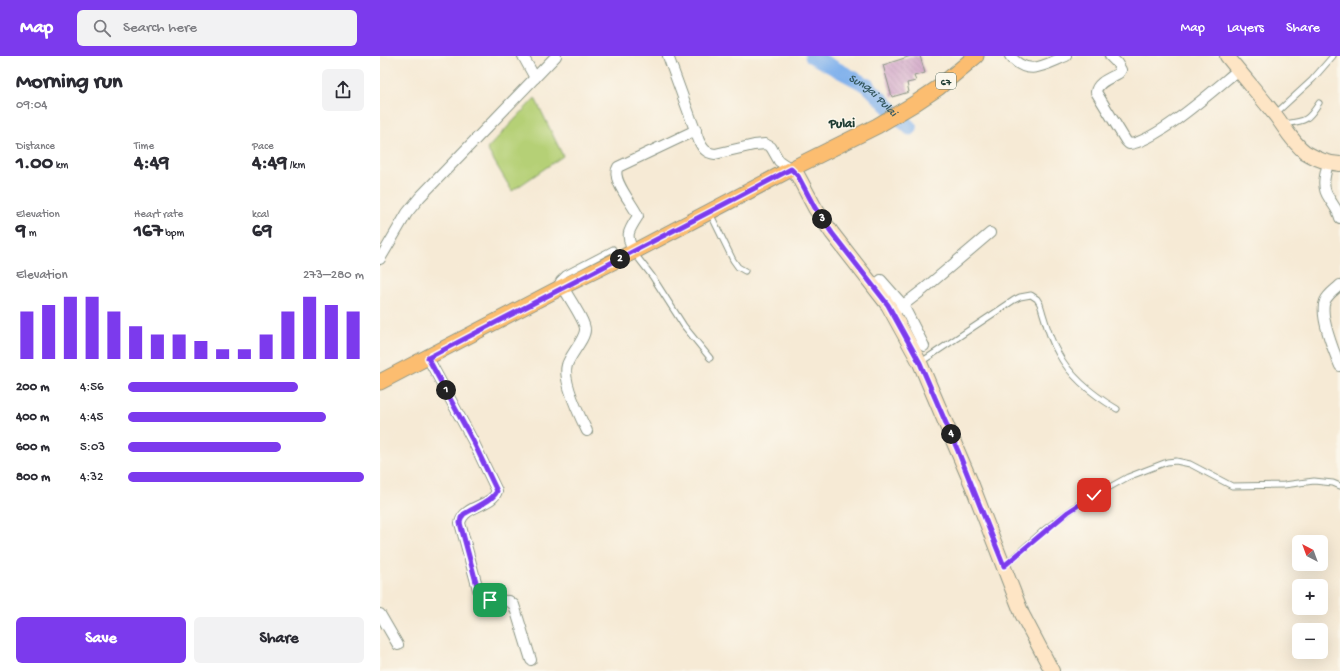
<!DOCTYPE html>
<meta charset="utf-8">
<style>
body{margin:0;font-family:"Gochi Hand",sans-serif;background:#f2f2f3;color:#2b2b33;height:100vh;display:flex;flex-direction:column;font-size:15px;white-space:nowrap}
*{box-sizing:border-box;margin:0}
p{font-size:13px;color:#7c7c81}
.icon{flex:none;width:22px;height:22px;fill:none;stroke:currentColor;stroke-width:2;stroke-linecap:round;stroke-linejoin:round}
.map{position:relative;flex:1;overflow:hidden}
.side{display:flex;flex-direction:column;background:#fff;width:380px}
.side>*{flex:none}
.needle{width:26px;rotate:319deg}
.tools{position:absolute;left:912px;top:479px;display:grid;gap:8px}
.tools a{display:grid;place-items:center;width:36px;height:36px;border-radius:6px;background:#fff;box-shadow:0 4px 16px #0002;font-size:20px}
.pin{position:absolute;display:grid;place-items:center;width:34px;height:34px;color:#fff;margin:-17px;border-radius:8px;box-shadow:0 2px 6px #0006}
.km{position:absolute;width:20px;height:20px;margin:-10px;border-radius:50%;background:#222;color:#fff;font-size:11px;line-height:20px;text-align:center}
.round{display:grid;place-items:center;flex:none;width:42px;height:42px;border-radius:6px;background:#f2f2f3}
.overview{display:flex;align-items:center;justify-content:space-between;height:68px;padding:0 16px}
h1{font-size:22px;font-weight:700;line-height:30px}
.stats{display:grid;grid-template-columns:repeat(3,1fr);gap:6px;height:68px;padding:4px 16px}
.stats div{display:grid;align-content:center}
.stats b{font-size:20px;font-weight:700}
.stats small{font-size:11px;font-weight:400}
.stats p{font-size:11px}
.chart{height:112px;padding:8px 16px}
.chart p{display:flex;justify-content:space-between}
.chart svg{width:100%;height:72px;margin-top:4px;stroke:#7c3aed;stroke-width:6}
.button{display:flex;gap:8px;margin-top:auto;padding:8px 16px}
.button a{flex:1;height:46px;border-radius:6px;background:#7c3aed;color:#fff;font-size:16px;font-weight:700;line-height:46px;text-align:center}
.button a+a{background:#f2f2f3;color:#2b2b33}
ul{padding:0 16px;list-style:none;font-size:13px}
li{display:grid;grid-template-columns:64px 48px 1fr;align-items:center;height:30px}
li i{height:10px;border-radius:5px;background:#7c3aed}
header{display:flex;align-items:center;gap:24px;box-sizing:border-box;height:56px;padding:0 20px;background:#7c3aed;color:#fff}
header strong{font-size:19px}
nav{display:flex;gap:22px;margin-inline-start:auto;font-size:14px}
.search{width:280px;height:36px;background:#f2f2f3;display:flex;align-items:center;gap:10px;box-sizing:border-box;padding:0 14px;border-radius:6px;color:#7c7c81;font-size:15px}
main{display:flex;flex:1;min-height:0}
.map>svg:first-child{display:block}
</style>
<header>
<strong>Map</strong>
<div class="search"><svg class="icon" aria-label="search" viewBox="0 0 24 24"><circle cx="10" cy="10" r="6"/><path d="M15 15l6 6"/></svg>Search here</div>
<nav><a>Map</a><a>Layers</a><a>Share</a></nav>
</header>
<main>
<section class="side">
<div class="overview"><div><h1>Morning run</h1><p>09:04</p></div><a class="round"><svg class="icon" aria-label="share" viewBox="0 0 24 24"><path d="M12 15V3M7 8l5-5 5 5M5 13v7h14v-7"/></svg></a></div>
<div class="stats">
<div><p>Distance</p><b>1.00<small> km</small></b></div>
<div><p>Time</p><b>4:49</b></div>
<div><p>Pace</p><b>4:49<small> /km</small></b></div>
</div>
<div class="stats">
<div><p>Elevation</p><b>9<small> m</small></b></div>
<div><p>Heart rate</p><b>167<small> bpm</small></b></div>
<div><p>kcal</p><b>69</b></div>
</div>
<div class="chart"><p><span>Elevation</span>273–280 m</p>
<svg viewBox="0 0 160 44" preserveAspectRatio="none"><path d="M5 44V15M15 44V11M25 44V6M35 44V6M45 44V15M55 44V24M65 44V29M75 44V29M85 44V33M95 44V38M105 44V38M115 44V29M125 44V15M135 44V6M145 44V11M155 44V15"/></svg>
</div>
<ul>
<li><b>200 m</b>4:56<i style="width:72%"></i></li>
<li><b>400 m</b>4:45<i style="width:84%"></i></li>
<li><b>600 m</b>5:03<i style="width:65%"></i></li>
<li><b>800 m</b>4:32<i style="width:100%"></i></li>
</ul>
<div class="button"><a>Save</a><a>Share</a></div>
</section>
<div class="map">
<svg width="960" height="615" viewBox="0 0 960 615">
<defs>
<pattern id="building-back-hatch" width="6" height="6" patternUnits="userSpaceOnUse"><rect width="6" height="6" fill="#cd9ec4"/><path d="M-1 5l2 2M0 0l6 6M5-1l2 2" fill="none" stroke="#a682a0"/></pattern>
</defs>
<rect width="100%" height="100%" fill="#fbf7ec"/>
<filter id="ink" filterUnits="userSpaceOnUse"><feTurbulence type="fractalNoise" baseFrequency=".025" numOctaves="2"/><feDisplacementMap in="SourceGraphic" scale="8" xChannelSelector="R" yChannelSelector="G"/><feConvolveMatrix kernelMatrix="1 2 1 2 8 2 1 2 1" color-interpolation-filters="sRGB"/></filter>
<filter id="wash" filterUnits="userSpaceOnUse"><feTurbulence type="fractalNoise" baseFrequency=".012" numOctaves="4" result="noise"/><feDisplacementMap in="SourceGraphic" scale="16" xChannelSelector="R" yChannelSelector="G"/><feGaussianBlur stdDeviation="0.9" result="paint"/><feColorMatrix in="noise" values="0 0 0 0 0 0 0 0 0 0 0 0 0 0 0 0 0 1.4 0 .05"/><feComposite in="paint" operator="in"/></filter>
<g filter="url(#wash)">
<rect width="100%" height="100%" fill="#f6ead5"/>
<polygon fill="#b5d076" stroke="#6a8655" points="155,42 183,100 132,135 107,93"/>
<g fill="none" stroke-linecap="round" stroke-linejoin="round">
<path stroke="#80b1ec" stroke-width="15" id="s1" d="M432,0l56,30 42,42"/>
</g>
<g id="blocks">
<polygon fill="url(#building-back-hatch)" points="531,0 540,0 545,17 534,20 536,25 527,27 529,36 512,41 503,9"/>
</g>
</g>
<g filter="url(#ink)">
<use href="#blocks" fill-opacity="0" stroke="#8a9484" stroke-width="1"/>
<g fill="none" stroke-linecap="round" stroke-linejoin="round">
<g stroke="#8a9484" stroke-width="7">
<g id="lane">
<polyline points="895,58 932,24 953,0"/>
<path d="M903,68c22,-3 24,-2 36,-21"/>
<polyline points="330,157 353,204 358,211 365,215"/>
<polyline points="255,198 272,220 304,270 330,302"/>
<polyline points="176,230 179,224 185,218 233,193 237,203"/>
<path d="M541,306l93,-62 6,-3 11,-2 6,4 3,5c5,16 9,34 18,49 13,25 35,42 59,56"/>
<polyline points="624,510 664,474 699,448 748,421 787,406 796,405 810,408 852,430 904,429 934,425 953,427 960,430"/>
</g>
</g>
<g stroke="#8a9484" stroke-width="12">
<g id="street">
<polyline points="143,0 155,22"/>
<path d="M288,0l31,85c4,8 7,12 16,13l39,-9 11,-1 6,3 8,14 12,8"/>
<path d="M630,0c18,21 34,9 56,0"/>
<path d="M730,0l7,7 4,7 -2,3c-8,5 -22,9 -23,19l30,49 3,3c27,-2 87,-56 109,-74"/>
<path d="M948,107c-3,12 -7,24 1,35 4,7 9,12 11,20"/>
<path d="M253,196c-7,-18 -6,-19 5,-36 -5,-12 -28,-37 -20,-49l78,-37"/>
<polyline points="0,203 27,157 40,141 176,0"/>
<polyline points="501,224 523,249 544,290"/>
<path d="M960,229c-5,5 -12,9 -15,16 -6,14 9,51 15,65"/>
<path d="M183,231c4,8 23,35 22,43 0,9 -15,25 -18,35 -5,15 13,52 20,66"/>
<polyline points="513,257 544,233 610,177"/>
<path d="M48,302l45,83 24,50c-5,16 -32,13 -37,32l19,70 5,7 25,1 5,4 17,55"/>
<polyline points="0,558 18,589"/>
</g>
</g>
<g stroke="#8a9484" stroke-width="16">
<g id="secondary">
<path d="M847,0c16,20 33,40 49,60 9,12 17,27 29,36 12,7 21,11 35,12"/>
<polyline points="411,113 418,120 435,152 452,177 508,249 540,307 592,429 642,558 672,615"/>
</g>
</g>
<g stroke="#8a9484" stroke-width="17">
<polyline id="primary" points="0,326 178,233 253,196 411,113 497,70 534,48 558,32 596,0"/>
</g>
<use href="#lane" stroke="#fff" stroke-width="5"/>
<use href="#street" stroke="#fff" stroke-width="10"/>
<use href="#secondary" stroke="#fee5c5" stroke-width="14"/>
<use href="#primary" stroke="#fcbd6f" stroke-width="15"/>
</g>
</g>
<g fill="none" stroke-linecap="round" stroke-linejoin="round" filter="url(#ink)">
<g stroke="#fff" stroke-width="8">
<path id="route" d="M110,544l-8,-1 -3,-6 -19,-70 1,-5 3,-4c9,-6 29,-13 33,-23l-24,-50 -45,-83c121,-64 243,-125 363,-189l7,7 17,32 17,25 56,72 32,58 38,88 46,115 64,-54 26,-17"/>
</g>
<use href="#route" stroke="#7c3aed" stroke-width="5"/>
</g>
<g text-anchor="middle" stroke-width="3" stroke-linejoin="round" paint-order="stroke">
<rect fill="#fbf7ec" stroke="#61756b" stroke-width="1" x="556" y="17" width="20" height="16" rx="3"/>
<g font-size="10" font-weight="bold" fill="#1f3d34">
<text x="566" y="29">67</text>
</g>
<g font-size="12" font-style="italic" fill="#375a62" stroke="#fbf7ec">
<text dy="4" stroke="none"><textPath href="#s1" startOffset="73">Sungai Pulai</textPath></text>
</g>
<g font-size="13" font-weight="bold" fill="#1f3d34" stroke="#fbf7ec">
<text x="462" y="71">Pulai</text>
</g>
</g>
</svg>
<div class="tools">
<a><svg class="needle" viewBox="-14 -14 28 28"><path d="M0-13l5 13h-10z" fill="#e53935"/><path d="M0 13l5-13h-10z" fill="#7c7c81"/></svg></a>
<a>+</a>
<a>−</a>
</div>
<div class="pin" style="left:110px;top:544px;background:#1e9e55"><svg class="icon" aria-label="arrive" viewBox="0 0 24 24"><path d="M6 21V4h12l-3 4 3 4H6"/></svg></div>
<div class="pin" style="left:714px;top:439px;background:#d93025"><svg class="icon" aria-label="check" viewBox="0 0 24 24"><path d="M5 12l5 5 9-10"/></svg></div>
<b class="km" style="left:66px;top:334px">1</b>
<b class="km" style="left:240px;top:203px">2</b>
<b class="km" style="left:442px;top:163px">3</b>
<b class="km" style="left:571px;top:378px">4</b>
</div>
</main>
